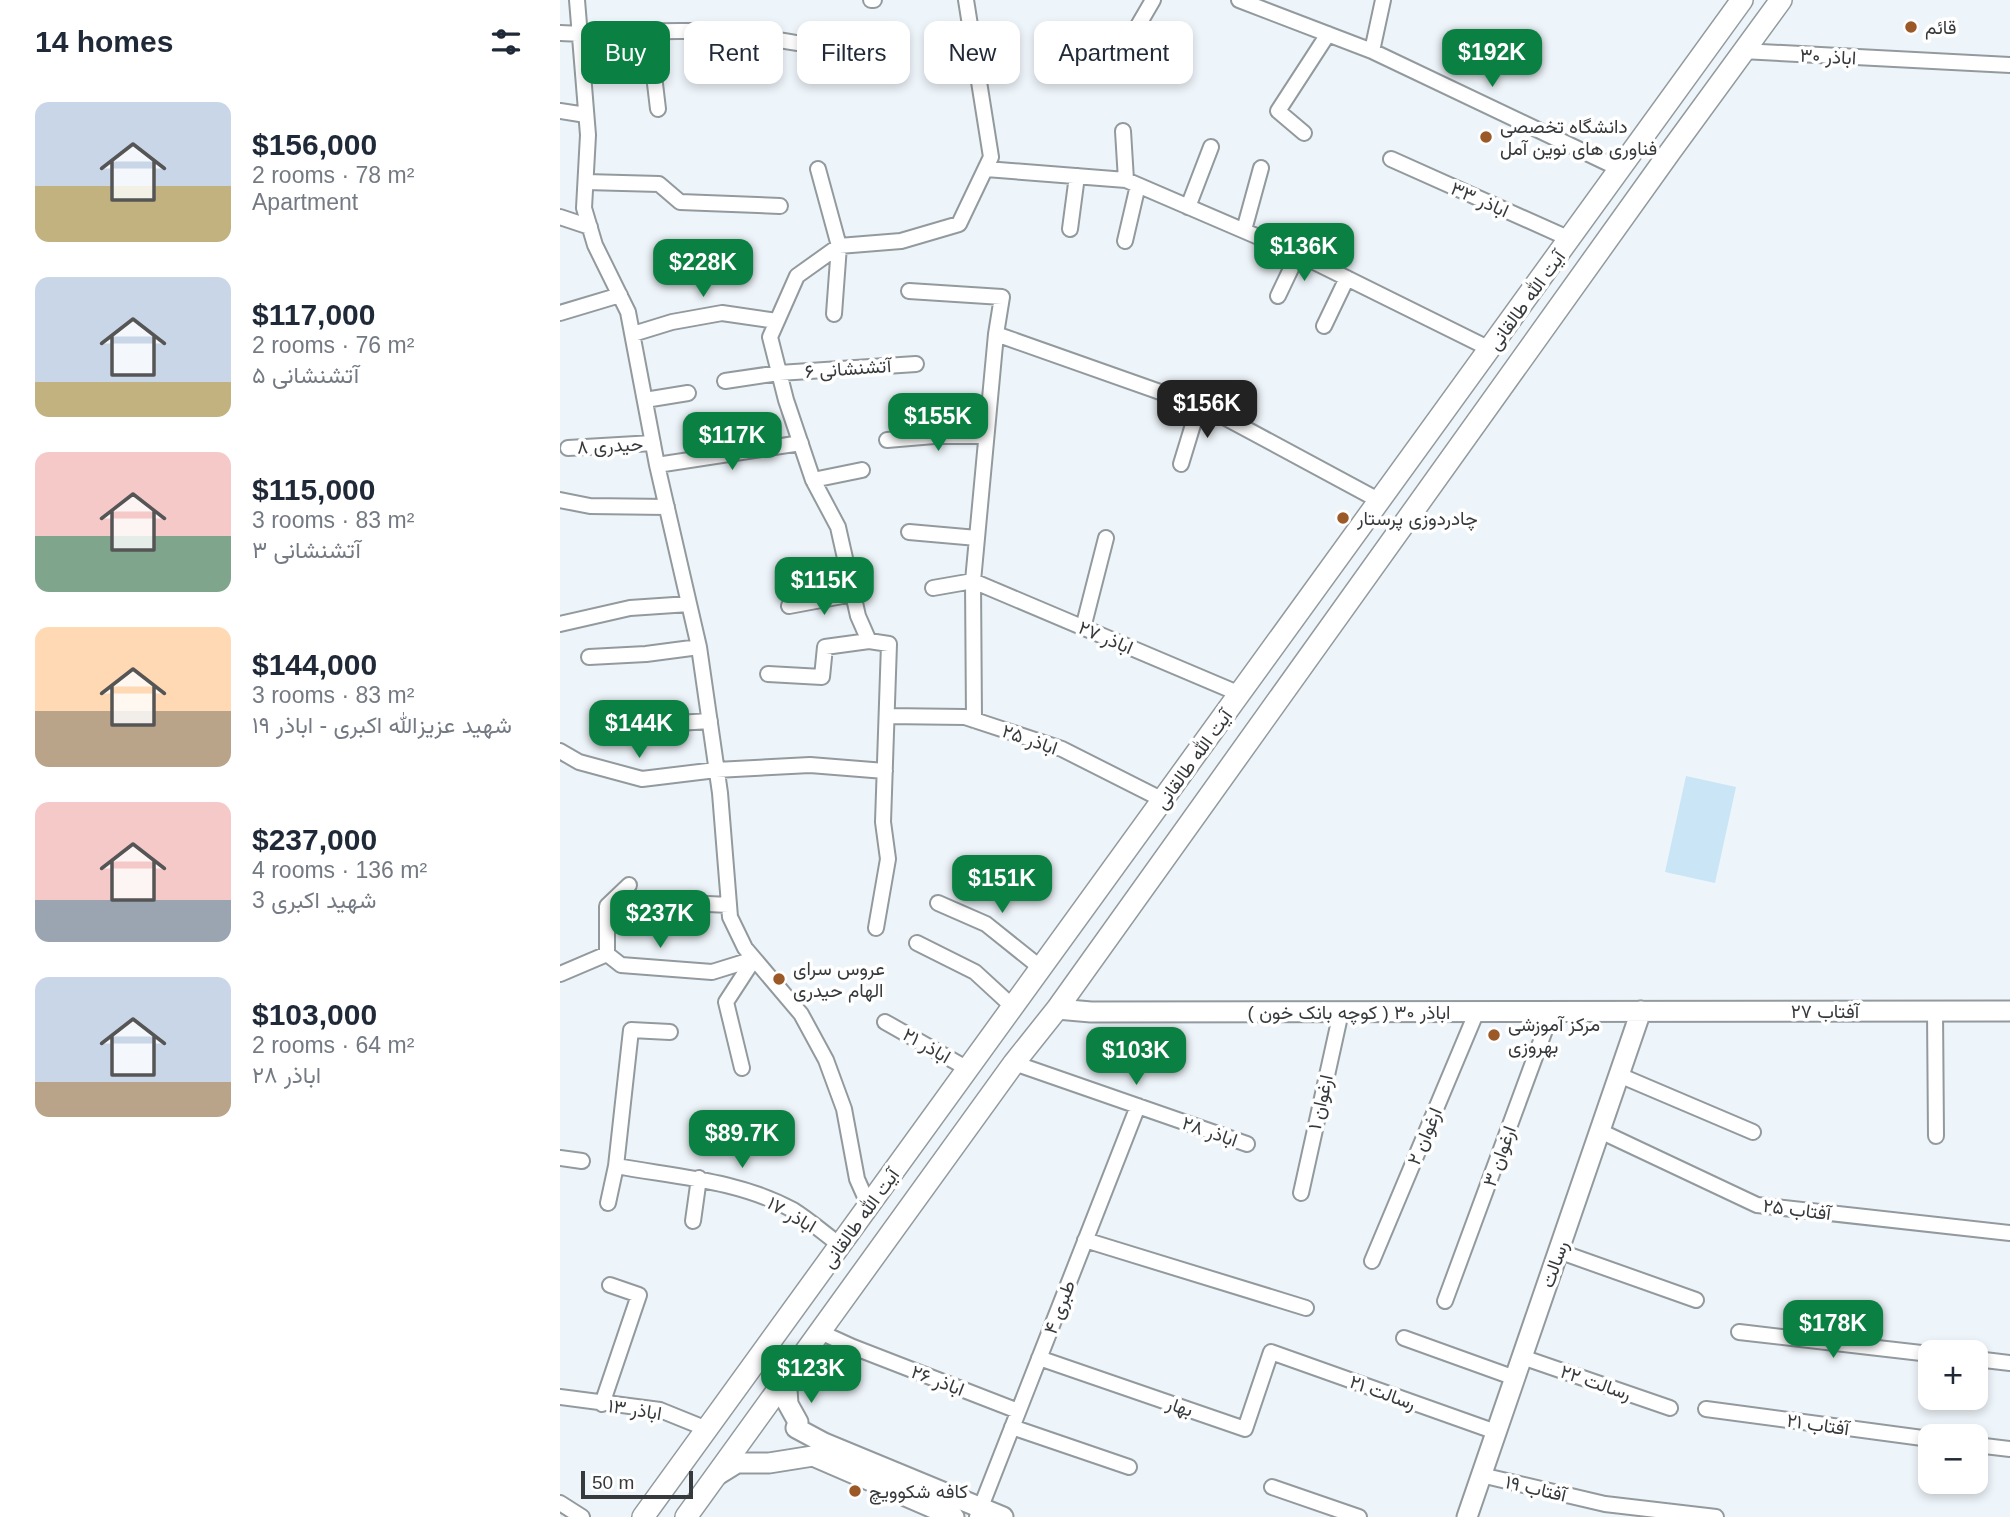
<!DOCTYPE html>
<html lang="en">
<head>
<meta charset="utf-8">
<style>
	body { margin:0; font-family:Arial,Vazirmatn,sans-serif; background:#f6f6f7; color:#1f2937; height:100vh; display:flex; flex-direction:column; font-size:26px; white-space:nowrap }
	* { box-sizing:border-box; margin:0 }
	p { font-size:23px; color:#747a83 }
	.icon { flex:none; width:38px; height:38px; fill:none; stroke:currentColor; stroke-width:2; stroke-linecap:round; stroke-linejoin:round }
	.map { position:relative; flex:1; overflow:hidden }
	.sheet { display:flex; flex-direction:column; background:#fff; width:560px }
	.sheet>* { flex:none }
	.guide { position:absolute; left:21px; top:21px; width:665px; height:63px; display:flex; gap:14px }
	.buttons { position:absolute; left:1358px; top:1340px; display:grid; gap:14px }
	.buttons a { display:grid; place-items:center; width:70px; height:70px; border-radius:14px; background:#fff; box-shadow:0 4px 10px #0003; font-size:35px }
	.scale { position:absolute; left:21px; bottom:18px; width:112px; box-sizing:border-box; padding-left:7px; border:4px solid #373a3c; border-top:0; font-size:19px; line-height:24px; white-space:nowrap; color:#373a3c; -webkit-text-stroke:5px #fff; paint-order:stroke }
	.price { position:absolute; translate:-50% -60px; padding:0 16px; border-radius:14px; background:#0b8043; color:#fff; font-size:23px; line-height:46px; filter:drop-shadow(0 2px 4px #0008) }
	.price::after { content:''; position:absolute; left:50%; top:42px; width:21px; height:16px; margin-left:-10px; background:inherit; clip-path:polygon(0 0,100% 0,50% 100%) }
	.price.selected { background:#222; color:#fff }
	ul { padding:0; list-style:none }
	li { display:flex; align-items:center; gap:21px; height:175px; padding:0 35px }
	li span { display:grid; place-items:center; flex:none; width:196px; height:140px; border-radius:14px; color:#555 }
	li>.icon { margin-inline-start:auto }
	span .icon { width:84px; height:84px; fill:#fffc; stroke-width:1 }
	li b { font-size:30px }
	h2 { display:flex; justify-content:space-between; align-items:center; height:84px; padding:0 35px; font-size:30px }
	.pill { padding:0 24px; border-radius:14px; background:#fff; box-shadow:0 4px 10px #0003; font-size:24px; line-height:63px }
	.pill.selected { background:#0b8043; color:#fff }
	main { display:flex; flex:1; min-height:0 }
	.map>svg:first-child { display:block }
	.green { fill:#c9e5f6 }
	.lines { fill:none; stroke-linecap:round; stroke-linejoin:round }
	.street-casing { stroke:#939a9e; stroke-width:18 }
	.secondary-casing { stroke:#939a9e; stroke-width:23 }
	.primary-casing { stroke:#939a9e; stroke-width:24 }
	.street { stroke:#fff; stroke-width:14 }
	.secondary { stroke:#fff; stroke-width:19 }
	.primary { stroke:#fff; stroke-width:21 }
	.poi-dot { fill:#9c5928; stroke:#fff; stroke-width:2.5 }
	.labels { text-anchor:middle; stroke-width:7; stroke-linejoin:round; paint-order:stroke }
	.poi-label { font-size:19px; fill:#373a3c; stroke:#fff; text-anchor:start }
	.street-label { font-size:19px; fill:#373a3c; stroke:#fff }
</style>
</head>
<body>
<main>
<section class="sheet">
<h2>14 homes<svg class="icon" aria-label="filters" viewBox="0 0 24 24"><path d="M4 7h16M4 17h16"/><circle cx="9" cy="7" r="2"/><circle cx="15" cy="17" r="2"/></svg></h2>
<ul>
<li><span style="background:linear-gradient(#c9d6e8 60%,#c2b280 0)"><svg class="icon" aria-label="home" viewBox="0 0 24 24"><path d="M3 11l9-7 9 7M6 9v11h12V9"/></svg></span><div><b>$156,000</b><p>2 rooms · 78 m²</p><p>Apartment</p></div></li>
<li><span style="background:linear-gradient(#c9d6e8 75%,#c2b280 0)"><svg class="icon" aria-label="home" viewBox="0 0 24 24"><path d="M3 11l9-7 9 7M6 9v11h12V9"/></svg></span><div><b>$117,000</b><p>2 rooms · 76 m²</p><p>آتشنشانی ۵</p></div></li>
<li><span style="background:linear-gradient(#f6c9c9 60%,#7fa58c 0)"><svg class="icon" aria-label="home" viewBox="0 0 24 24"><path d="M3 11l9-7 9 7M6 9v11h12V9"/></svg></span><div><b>$115,000</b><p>3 rooms · 83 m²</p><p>آتشنشانی ۳</p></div></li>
<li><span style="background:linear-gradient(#ffd9b3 60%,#b9a48a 0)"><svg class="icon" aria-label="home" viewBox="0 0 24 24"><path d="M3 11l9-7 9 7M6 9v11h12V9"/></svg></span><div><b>$144,000</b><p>3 rooms · 83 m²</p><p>شهید عزیزالله اکبری - اباذر ۱۹</p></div></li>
<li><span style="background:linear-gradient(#f6c9c9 70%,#9aa5b1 0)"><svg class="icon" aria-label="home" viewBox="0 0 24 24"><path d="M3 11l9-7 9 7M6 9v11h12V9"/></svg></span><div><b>$237,000</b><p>4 rooms · 136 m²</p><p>شهید اکبری 3</p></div></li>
<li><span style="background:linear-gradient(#c9d6e8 75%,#b9a48a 0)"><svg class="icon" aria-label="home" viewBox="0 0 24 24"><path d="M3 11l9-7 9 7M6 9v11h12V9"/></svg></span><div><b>$103,000</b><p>2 rooms · 64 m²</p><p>اباذر ۲۸</p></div></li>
</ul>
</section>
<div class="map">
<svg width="1450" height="1517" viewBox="0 0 1450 1517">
	<rect width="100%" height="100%" fill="#eef5fa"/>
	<!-- green -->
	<path class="green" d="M1126,776l50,11 -21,96 -50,-11z"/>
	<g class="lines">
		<!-- street casing -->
		<g class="street-casing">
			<path id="street" d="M17,0l11,135 -4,73 11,37 33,67 29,153 42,182 21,146 10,124 15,31 56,66 25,46 18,49 13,70 12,27
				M311,0h3
				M679,0l133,51
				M823,0l-11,51 248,118
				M0,33c43,3 86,-3 129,-2 53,1 107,12 159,21
				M89,33l9,76
				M1182,51l268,14
				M558,60l35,-60
				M0,111l26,4
				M563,131l3,49
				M744,133l-26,-22 50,-77
				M831,159l179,80
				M258,169l21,77 -5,68
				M426,169l140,11 172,74 192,95
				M26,182l73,2 21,18 100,4
				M628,207l23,-60
				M0,217l30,10
				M510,229l7,-53
				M684,230l17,-62
				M565,241l13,-56
				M349,291l93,6 -6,37 -23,247 1,139
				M718,296l20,-42
				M0,313l60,-18
				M764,326l23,-48
				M73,334l39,-12 50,-9 55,8
				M436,334l215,76 169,91
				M165,381l54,-8 137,-9
				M85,400l43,-7
				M327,440l47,-4h52
				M8,448l85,-5
				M621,464l18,-59
				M97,465l144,-22
				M253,480l49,-10
				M0,500l30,6 77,1
				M349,532l68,6
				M373,588l40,-7 267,113
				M229,606l64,-12
				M0,624l70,-16 59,-4
				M523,628l23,-90
				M29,657l57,-3 53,-7
				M208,674l54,3 3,-30 44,-6
				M327,716l78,1 97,32 101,51
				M85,725l65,-4
				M0,751l19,11 63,17 74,-9 94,-5 75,6
				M69,885l-22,21v48l14,11 91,7 42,-13
				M84,901l85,4
				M378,903l48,21 55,44
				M316,928l12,-69 -5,-37 6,-178 -20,-3 -11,-25 -20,-89 -25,-47 -27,-80 -16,-63 27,-61 42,-30 62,-5 58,-17 32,-67 -25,-157
				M357,943l58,29 38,35
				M0,974l47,-20
				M1375,1011l1,125
				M325,1022l83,47
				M454,1063l233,81
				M182,1068l-16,-66 28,-43
				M1059,1075l134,57
				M1040,1131l157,74 253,28
				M0,1158l22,3
				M56,1166c61,11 122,14 177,44 16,10 32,24 47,35
				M741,1193l40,-181
				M48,1203l8,-37 15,-136 39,2
				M133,1221l6,-43
				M525,1240l221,68
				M998,1251l138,49
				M812,1261l105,-250
				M885,1301l107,-290
				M260,1332l33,15 165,64
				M1179,1332l191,22
				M844,1338l111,40
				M962,1357l148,51
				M479,1358l206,71 26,-77 225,80
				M1416,1359l34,4
				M0,1397l100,13 47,19
				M42,1404l37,-109 -29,-10
				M1146,1409l224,30
				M452,1427l117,40
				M1416,1445l34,4
				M921,1475l124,29 111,13
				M712,1487l87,30
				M0,1503l22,14
				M417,1517l161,-411"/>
		</g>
		<!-- secondary casing -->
		<g class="secondary-casing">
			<path id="secondary" d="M497,1009l34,3 919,-1
				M226,1375l2,29 10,18 -2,6 28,15 179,74
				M156,1476l21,-13h32l44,-7 141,61
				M907,1517l174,-506"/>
		</g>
		<!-- primary casing -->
		<g class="primary-casing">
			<path id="primary" d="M83,1517l1099,-1517
				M126,1517l328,-454 43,-54 613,-857 111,-152"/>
		</g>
		<!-- street -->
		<use href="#street" class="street"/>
		<!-- secondary -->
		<use href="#secondary" class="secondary"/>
		<!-- primary -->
		<use href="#primary" class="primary"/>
	</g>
	<!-- markers -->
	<g class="poi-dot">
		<circle cx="1351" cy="27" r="7"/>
		<circle cx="926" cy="137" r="7"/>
		<circle cx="783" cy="518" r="7"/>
		<circle cx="219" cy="979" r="7"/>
		<circle cx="934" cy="1035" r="7"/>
		<circle cx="295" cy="1491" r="7"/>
	</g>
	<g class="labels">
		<!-- poi labels -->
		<g class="poi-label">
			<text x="1365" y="34">قائم</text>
			<text x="940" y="133">دانشگاه تخصصی<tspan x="940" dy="22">فناوری های نوین آمل</tspan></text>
			<text x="797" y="525">چادردوزی پرستار</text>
			<text x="233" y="975">عروس سرای<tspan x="233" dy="22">الهام حیدری</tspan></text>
			<text x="948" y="1031">مرکز آموزشی<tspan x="948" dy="22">بهروزی</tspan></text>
			<text x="309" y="1498">کافه شکوویچ</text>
		</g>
		<!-- street labels -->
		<g class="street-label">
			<text transform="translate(1268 56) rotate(3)" y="7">اباذر ۳۰</text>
			<text transform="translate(920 199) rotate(24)" y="7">اباذر ۳۳</text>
			<text transform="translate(966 300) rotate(-54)" y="7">آیت الله طالقانی</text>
			<text transform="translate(288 368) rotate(-4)" y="7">آتشنشانی ۶</text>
			<text transform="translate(50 445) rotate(-3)" y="7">حیدری ۸</text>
			<text transform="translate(546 637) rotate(23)" y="7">اباذر ۲۷</text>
			<text transform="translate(470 739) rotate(19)" y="7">اباذر ۲۵</text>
			<text transform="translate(633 759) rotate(-54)" y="7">آیت الله طالقانی</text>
			<text x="1265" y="1018">آفتاب ۲۷</text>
			<text x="789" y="1019">اباذر ۳۰ ( کوچه بانک خون )</text>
			<text transform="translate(367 1045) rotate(30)" y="7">اباذر ۲۱</text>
			<text transform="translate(760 1102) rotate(-77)" y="7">ارغوان ۱</text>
			<text transform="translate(650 1131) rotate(19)" y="7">اباذر ۲۸</text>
			<text transform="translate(864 1136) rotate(-67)" y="7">ارغوان ۲</text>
			<text transform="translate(939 1156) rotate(-70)" y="7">ارغوان ۳</text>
			<text transform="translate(1237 1209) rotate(7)" y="7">آفتاب ۲۵</text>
			<text transform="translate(232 1214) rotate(30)" y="7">اباذر ۱۷</text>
			<text transform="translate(300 1218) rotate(-54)" y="7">آیت الله طالقانی</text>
			<text transform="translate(994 1264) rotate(-71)" y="7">رسالت</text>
			<text transform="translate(499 1307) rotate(-69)" y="7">طبری ۴</text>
			<text transform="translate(378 1380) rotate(21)" y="7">اباذر ۲۶</text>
			<text transform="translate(1036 1382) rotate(19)" y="7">رسالت ۲۲</text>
			<text transform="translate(823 1392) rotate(20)" y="7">رسالت ۲۱</text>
			<text transform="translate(620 1406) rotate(19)" y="7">بهار</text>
			<text transform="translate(75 1409) rotate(9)" y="7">اباذر ۱۳</text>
			<text transform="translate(1258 1424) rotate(8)" y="7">آفتاب ۲۱</text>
			<text transform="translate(976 1488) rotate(13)" y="7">آفتاب ۱۹</text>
		</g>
	</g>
</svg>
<div class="buttons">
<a>+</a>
<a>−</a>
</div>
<div class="scale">50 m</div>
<b class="price" style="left:932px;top:89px">$192K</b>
<b class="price" style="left:744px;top:283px">$136K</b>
<b class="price" style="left:143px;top:299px">$228K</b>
<b class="price selected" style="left:647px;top:440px">$156K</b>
<b class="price" style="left:378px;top:453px">$155K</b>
<b class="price" style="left:172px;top:472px">$117K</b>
<b class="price" style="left:264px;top:617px">$115K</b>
<b class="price" style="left:79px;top:760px">$144K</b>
<b class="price" style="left:442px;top:915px">$151K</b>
<b class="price" style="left:100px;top:950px">$237K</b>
<b class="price" style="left:576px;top:1087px">$103K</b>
<b class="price" style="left:182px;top:1170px">$89.7K</b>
<b class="price" style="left:1273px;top:1360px">$178K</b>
<b class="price" style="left:251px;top:1405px">$123K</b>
<div class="guide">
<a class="pill selected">Buy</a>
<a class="pill">Rent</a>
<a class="pill">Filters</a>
<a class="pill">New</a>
<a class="pill">Apartment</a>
</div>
</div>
</main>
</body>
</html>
